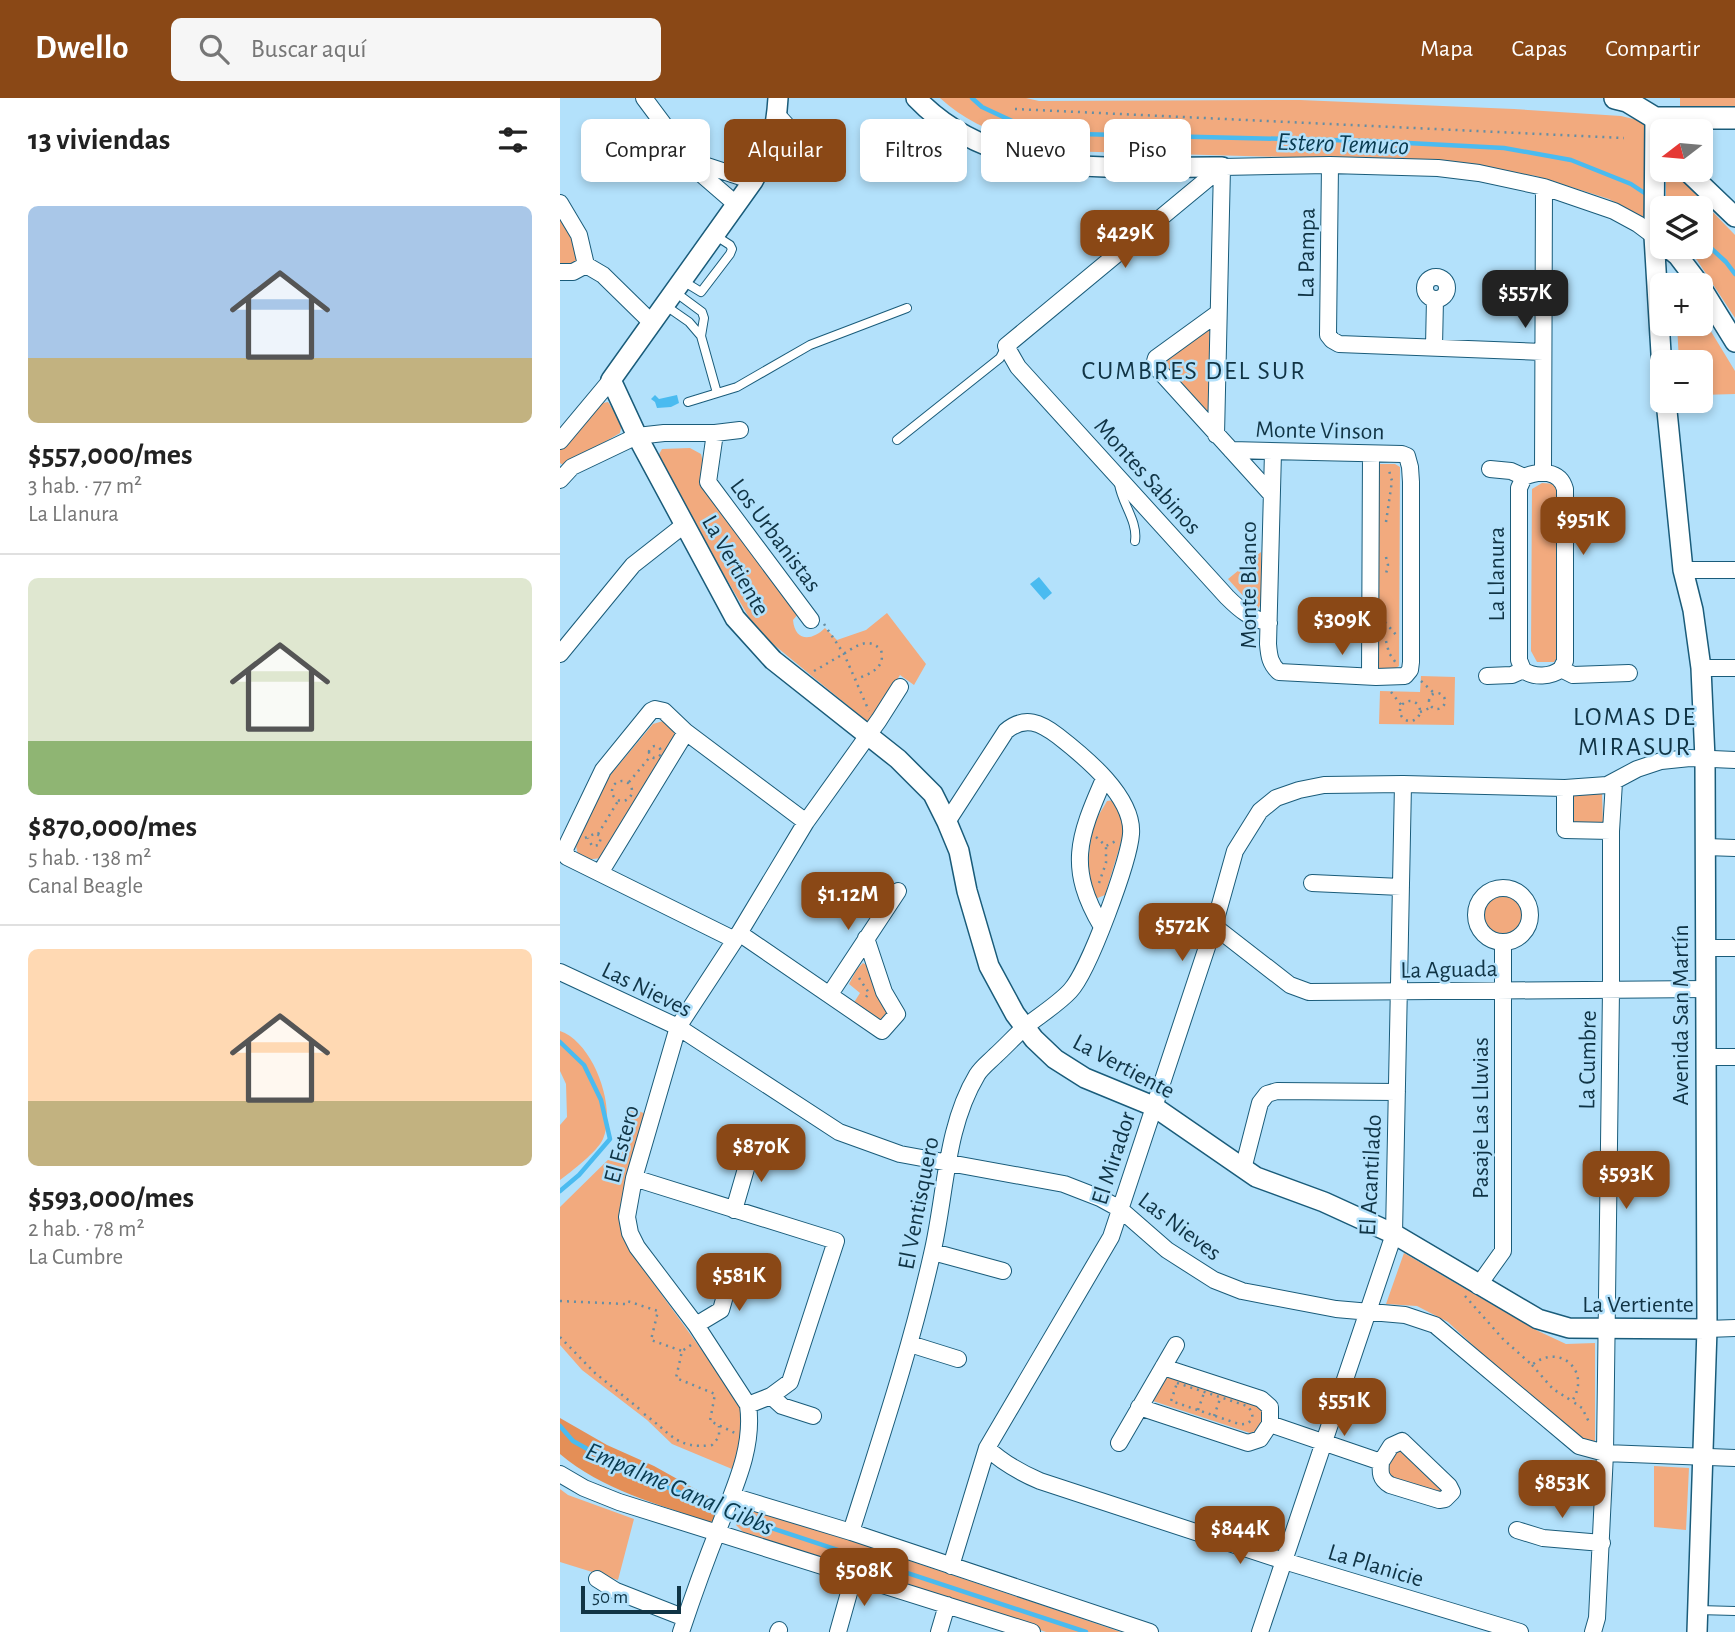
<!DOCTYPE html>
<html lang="es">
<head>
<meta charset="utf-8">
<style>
	body { margin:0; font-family:"Alegreya Sans",sans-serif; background:#f6f6f6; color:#222; height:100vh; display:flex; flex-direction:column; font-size:26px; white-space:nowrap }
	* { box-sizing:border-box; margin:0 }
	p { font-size:23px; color:#767676 }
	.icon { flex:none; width:38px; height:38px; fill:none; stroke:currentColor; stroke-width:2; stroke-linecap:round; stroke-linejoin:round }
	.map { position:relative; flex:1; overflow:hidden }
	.panel { display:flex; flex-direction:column; background:#fff; width:560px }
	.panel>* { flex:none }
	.top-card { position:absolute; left:21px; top:21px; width:665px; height:63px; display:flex; gap:14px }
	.needle { width:46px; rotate:254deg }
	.fabs { position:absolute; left:1090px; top:21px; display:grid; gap:14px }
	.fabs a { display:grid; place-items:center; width:63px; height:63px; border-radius:10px; background:#fff; box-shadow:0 4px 10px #0003; font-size:35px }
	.scale { position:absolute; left:21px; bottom:18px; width:100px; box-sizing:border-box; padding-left:7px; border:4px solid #103445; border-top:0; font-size:19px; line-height:24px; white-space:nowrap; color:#103445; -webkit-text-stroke:5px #b3e1fb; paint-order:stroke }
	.price { position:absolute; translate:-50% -60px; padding:0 16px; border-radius:14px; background:#8a4816; color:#fff; font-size:23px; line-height:46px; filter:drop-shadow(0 2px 4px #0008) }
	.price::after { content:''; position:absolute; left:50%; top:42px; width:21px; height:16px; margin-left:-10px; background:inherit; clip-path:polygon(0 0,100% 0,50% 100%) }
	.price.active { background:#222; color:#fff }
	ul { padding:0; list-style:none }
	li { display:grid; align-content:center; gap:14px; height:371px; padding:0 28px }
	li+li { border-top:2px solid #e0e0e0 }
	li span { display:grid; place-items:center; height:217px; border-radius:10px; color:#555 }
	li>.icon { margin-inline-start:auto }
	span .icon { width:126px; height:126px; fill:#fffc; stroke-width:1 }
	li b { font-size:30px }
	h2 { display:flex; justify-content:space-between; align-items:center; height:84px; padding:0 28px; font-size:30px }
	.chip { padding:0 24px; border-radius:10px; background:#fff; box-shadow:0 4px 10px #0003; font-size:24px; line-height:63px }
	.chip.active { background:#8a4816; color:#fff }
	header { display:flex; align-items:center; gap:42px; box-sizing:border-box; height:98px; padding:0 35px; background:#8a4816; color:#fff }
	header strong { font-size:33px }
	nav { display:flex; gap:38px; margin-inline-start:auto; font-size:24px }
	.search { width:490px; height:63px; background:#f6f6f6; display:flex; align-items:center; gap:18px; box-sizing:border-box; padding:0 24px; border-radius:10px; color:#767676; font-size:26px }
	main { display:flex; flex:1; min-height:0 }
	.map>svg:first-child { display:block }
	.green { fill:#f2aa7e }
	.forest { fill:#e48f57 }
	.water { fill:#4abbf0 }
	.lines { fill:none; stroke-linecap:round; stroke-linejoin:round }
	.stream { stroke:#4abbf0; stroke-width:4.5 }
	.service-casing { stroke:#1a5c7a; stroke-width:10 }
	.minor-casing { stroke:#1a5c7a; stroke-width:18 }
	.tertiary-casing { stroke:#1a5c7a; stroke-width:22 }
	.secondary-casing { stroke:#1a5c7a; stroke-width:24 }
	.path { stroke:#658ea4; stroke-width:2.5; stroke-dasharray:2 5; stroke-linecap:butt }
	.service { stroke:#fff; stroke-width:8 }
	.minor { stroke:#fff; stroke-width:16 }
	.tertiary { stroke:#fff; stroke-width:19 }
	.secondary { stroke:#fff; stroke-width:21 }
	.labels { text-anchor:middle; stroke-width:5; stroke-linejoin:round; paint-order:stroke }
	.street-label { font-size:24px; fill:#103445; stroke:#b3e1fb }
	.water-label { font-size:26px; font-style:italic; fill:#093b50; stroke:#b3e1fb }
	.neighbourhood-label { font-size:26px; letter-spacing:2px; fill:#103445; stroke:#b3e1fb }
</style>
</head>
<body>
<header>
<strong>Dwello</strong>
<div class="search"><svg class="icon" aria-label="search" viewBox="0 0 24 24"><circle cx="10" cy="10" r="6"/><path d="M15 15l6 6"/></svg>Buscar aquí</div>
<nav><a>Mapa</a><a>Capas</a><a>Compartir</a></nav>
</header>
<main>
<section class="panel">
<h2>13 viviendas<svg class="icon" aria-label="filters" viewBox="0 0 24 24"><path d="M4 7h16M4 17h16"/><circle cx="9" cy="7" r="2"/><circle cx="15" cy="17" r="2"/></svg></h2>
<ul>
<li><span style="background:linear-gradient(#a9c7e8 70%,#c2b280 0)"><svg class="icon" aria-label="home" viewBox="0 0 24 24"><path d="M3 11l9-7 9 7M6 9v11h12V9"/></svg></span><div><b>$557,000/mes</b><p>3 hab. · 77 m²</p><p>La Llanura</p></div></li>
<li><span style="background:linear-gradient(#dfe7d0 75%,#8fb573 0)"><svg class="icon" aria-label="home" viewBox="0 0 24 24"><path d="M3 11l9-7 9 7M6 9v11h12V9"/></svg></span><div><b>$870,000/mes</b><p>5 hab. · 138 m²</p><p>Canal Beagle</p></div></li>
<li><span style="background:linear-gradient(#ffd9b3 70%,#c2b280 0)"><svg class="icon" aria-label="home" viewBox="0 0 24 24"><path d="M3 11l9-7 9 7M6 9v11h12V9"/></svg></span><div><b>$593,000/mes</b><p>2 hab. · 78 m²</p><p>La Cumbre</p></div></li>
</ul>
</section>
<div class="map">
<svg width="1175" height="1534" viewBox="0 0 1175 1534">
	<rect width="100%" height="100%" fill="#b3e1fb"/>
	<!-- green -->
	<path class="green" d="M380,0h86l13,3 261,-1 214,9 107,7 25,6 1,98 -38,-21 -73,-23 -102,-15 -373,-10c-42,-9 -88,-22 -121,-53z
		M1120,0h55v18h-55z
		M1116,76l59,61v83l-38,-58 -14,-13h18v-39h-35v-26z
		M0,115l14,23 6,25 -13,6h-7z
		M1141,217l34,56v23l-34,1v-33h-22l-2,-38h24z
		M650,226l3,91 -5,3 -47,-58z
		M48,304l14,21 -2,10 -50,29 -7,3 -3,-2v-13l38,-46z
		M130,350l11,6 3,12 94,148 -5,6c2,22 19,21 32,8l12,12 29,-10 21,-17 39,51 -12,21 -14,-10 -31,48 -112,-92 -64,-109 -35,-66 4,-7z
		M819,366h16l5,3 -1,199 -6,4h-15l-3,-4 1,-198z
		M982,385l14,1 5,10 -1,159 -6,9h-17l-6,-11 1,-162z
		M701,454l1,49 -4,8 -4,-1 -26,-29z
		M861,578l34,1 -1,48 -75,-1 1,-33 40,1z
		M103,623l10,8 3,10 -75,119 -16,2 -7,-5 -2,-9 30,-66 47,-56z
		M1013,695h29l1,31 -31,-1z
		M554,702l12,26 -21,69 -10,4c-9,-18 -7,-54 -1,-73 2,-9 9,-17 13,-25z
		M921 817a22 22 0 1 1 44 0a22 22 0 1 1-44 0Z
		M303,865l5,3 22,48 -8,9 -29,-19 7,-11 -11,-9 8,-15z
		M0,933c33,11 57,76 43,108 -6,13 -31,32 -43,41v-55l7,-8 -1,-33 -6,-13z
		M66,1008l20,8 -27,102 11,35 113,156 2,19 -13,43 -60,-25 -25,-24 -65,-50 -22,-25v-138l58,-57 7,-20z
		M844,1155l132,77 30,14 29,-1v101l-16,-6 -29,-21 -102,-95 -31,-16 -31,-2z
		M604,1275l94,32 7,10 -6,15 -9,3 -97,-32z
		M839,1351l44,40 -2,4 -49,-13 -6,-10 8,-18z
		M1094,1368l35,2 -3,62 -32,-3z
		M0,1391l8,6 66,24 -16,61 -58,-18z
		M191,1409l370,125h-75l-303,-100 -7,-7 6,-16z"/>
	<!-- forest -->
	<path class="forest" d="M0,1320l47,27 47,21 68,38 -2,17 -11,1c-51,-18 -107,-32 -149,-68z"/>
	<!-- water -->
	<path class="water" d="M95,297l4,4 18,-4 2,8 -8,4 -14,1 -2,-6 -4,-3z
		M479,479l13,16 -8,7 -14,-16z"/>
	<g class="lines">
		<!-- stream -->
		<path class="stream" d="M412,0l10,9 56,26 331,8 135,7 67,12 60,24 18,12
			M1141,141l25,23 9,12
			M0,944l24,23 17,35 9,39 -31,36 -19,16
			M0,1328l13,15 45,25 114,49 354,117"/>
		<!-- service casing -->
		<g class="service-casing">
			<path id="service" d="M219,13l31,34
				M215,38l35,9
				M123,183l18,11 29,-38 2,-5 -2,-4 -14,-9
				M115,194l27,20 2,6 -3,18 16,57
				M106,208l23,16 12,14
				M128,304l49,-15 73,-42 97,-37
				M337,342l103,-82 6,-12
				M559,386c3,20 19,37 16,57
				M1138,1512l37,1"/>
		</g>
		<!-- minor casing -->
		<g class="minor-casing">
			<path id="minor" d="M84,0l56,75 37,32
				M132,63l61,20
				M770,67l-2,170 4,5 7,4 204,8
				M662,69l-216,179 12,21 209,230c14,14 23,21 42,26
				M662,69l108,-2 108,3 41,5 65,14 70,24 24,13 16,12
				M0,105l19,32 7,30
				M0,174h13l13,-7 17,10 49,48
				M865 190a11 11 0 1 1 22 0a11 11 0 1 1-22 0Z
				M658,215l-62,45 -2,7 117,129
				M874,248l1,-47
				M155,335l-7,49 103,138
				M656,337l6,-268
				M0,343l51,-61
				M671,352l171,4 5,2 3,11 1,15v180l-1,8 -5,6 -29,1 -97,-5c-9,-8 -10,-16 -11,-28l5,-192
				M930,371l21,2 13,6
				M983,375l1,-286
				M0,382l12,-13 65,-31 27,-3h51l25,-3
				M1123,472h52
				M0,556l73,-89 51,-40
				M1141,570h34
				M1001,571l12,6 56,-2
				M963,572l-4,-10v-172l5,-11c15,-7 36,-7 41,12v172l-4,8
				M963,572c11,8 28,7 38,-1
				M927,578l25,-1 11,-5
				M810,579l1,-223
				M1005,690v42l46,1
				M1146,749l29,1
				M40,775l86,-141
				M752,785l89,4
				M916 817a27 27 0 1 1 54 0a27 27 0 1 1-54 0Z
				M654,828l76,59 19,7 398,-3
				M542,829c-35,-59 -24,-89 2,-148
				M179,835l143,98 15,-17 -13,-22 -18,-54
				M175,842l-168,-83 -2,-8 38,-79 48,-59 4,-2 9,2 22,21 120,90
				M1146,850h29
				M0,874l118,55 161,105 61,22 164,30 36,14 20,11 47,41 47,30 28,11 94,18 69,6 30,10 144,121 26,7 130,5
				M270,896l68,-103
				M1146,959h29
				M683,1071l17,-66 7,-9 10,-3 120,1
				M74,1080l202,63 -46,141 -19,14 -23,9
				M174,1112l18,-62
				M373,1154l70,19
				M918,1188l25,-35v-308
				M136,1227l25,-15 13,-46
				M1147,1231l28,-1
				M350,1246l48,15
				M211,1298l11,10 31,10
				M579,1309l109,36 12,-4 10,-15v-17l-9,-8 -98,-32
				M710,1326l111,38c-1,11 -1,17 9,23l49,15 6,-1 7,-7 -3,-6 -47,-45 -11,5 -10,16
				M559,1345l57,-98
				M427,1350c16,15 32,24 53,33l244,80 236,71
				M0,1376l24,14 35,14 413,130
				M172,1398l119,36 299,100
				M957,1432l26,8 59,5
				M291,1434c29,-92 60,-184 81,-278 14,-59 13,-126 45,-179 4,-7 12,-13 18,-19 10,-9 20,-20 30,-29 15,-12 33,-23 45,-36 19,-20 59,-130 61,-157 3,-37 -46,-77 -73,-98 -17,-13 -33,-21 -52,-5l-59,91
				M391,1468l36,-118 124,-211 103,-311 21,-75 25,-40 16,-13 23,-8 25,-5 79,-1 162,4 42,-3 30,-16 24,-8 29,-3 45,2
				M37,1481l19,12 69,27
				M121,1534c12,-36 25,-72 39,-107 15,-39 34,-78 28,-120l-52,-80 -59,-78 -7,-14 -3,-16 7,-39 44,-151 57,-87 71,-118 73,-102 21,-33
				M218,1534l1,-2
				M278,1534l16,-57
				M379,1534l8,-27
				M700,1534l134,-398 9,-450
				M1033,1534l4,-14 8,-165 6,-463v-159l3,-49"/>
		</g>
		<!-- tertiary casing -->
		<g class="tertiary-casing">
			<path id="tertiary" d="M218,0c-2,34 -8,53 -25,83l-142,199 26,56 98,182 38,42 125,99 35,35 14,28 12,29 8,40 22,75 26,48 19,25 21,20 30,19 68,28 103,71 68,25 70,32 144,85 31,9 138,1
				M356,0c80,84 200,68 306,69
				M1095,20l-1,118 8,134
				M1126,72l49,47
				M1107,149l11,9 22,29
				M1141,189l34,55
				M1106,303l17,169 10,40 8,58 4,91 2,570 -10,303"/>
		</g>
		<!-- secondary casing -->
		<g class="secondary-casing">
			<path id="secondary" d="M1055,0l12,3 28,17h80"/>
		</g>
		<!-- path -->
		<path class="path" d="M455,11l609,29
			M826,424l6,-41 -4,-14
			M826,459l2,8 -2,9
			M825,524l12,14
			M264,526l20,30 25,57
			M826,543l3,12 7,10
			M254,573c9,-5 17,-10 26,-15 14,-8 27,-21 41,-6 5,18 -11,24 -25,29
			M861,583l13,12
			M831,594l11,14
			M869 603a8 8 0 1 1 16 0a8 8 0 1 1-16 0Z
			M840 613a10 10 0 1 1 20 0a10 10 0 1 1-20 0Z
			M860,614l12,-5
			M89 654a6 6 0 1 1 12 0a6 6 0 1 1-12 0Z
			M52 693a10 10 0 1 1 20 0a10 10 0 1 1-20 0Z
			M69,684l21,-25
			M38,736l20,-33
			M536,739l10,9 10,-5
			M25,740l11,-5 5,4 -2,8 -7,1 -4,-8
			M539,785l7,-20v-17
			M299,880l10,15 -6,8
			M905,1198l38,43 29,26c27,-23 60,6 40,36l10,7 8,16
			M0,1203l65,3 2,-3 31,10 -7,29 31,11
			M0,1239l35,36 47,38
			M131,1247l-9,6 -6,27 39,16 -5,27 25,12
			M972,1267l21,24 19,12
			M617,1285l70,23c10,9 5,20 -8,18l-68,-23z
			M638,1312l6,-17
			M84,1316c26,18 32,36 68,31l7,-8v-11
			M654,1318l6,-17"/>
		<!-- service -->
		<use href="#service" class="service"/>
		<!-- minor -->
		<use href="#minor" class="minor"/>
		<!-- tertiary -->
		<use href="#tertiary" class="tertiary"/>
		<!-- secondary -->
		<use href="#secondary" class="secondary"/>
	</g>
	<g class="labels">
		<!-- street labels -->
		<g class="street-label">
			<text transform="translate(746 155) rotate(-89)" y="8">La Pampa</text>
			<text transform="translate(760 332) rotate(1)" y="8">Monte Vinson</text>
			<text transform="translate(588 378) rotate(48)" y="8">Montes Sabinos</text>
			<text transform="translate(216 437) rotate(53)" y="8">Los Urbanistas</text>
			<text transform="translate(176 467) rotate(60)" y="8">La Vertiente</text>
			<text transform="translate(936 476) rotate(-90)" y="8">La Llanura</text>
			<text transform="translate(688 487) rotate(-90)" y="8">Monte Blanco</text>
			<text transform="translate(889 871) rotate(-1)" y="8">La Aguada</text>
			<text transform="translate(87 891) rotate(26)" y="8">Las Nieves</text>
			<text transform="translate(1120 917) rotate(-90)" y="8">Avenida San Martín</text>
			<text transform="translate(1027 962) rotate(-89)" y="8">La Cumbre</text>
			<text transform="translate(564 968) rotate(28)" y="8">La Vertiente</text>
			<text transform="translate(920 1020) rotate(-90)" y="8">Pasaje Las Lluvias</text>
			<text transform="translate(61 1046) rotate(-75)" y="8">El Estero</text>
			<text transform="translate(553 1060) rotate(-72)" y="8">El Mirador</text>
			<text transform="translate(810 1077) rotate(-87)" y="8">El Acantilado</text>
			<text transform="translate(358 1105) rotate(-79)" y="8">El Ventisquero</text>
			<text transform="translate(620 1128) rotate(37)" y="8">Las Nieves</text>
			<text x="1078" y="1214">La Vertiente</text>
			<text transform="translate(816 1467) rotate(17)" y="8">La Planicie</text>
		</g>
		<!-- water labels -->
		<g class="water-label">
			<text transform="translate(783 45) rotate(2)" y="9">Estero Temuco</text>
			<text transform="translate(120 1390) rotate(23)" y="9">Empalme Canal Gibbs</text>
		</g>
		<!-- neighbourhood labels -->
		<g class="neighbourhood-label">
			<text x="634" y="281">CUMBRES DEL SUR</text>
			<text x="1075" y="627">LOMAS DE<tspan x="1075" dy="30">MIRASUR</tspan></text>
		</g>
	</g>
</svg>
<div class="fabs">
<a><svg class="needle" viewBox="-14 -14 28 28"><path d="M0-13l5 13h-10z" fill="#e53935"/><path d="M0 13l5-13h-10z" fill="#767676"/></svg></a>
<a><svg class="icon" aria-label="layers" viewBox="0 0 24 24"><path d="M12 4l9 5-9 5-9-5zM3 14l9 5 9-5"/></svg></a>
<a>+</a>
<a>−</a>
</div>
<div class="scale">50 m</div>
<b class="price" style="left:565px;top:172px">$429K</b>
<b class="price active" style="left:965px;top:232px">$557K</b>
<b class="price" style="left:1023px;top:459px">$951K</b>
<b class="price" style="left:782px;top:559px">$309K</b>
<b class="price" style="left:288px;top:834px">$1.12M</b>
<b class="price" style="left:622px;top:865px">$572K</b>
<b class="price" style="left:201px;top:1086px">$870K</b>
<b class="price" style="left:1066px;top:1113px">$593K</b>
<b class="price" style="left:179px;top:1215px">$581K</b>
<b class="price" style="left:784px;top:1340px">$551K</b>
<b class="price" style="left:1002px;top:1422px">$853K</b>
<b class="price" style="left:680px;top:1468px">$844K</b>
<b class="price" style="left:304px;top:1510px">$508K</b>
<div class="top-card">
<a class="chip">Comprar</a>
<a class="chip active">Alquilar</a>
<a class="chip">Filtros</a>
<a class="chip">Nuevo</a>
<a class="chip">Piso</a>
</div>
</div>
</main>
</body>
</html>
